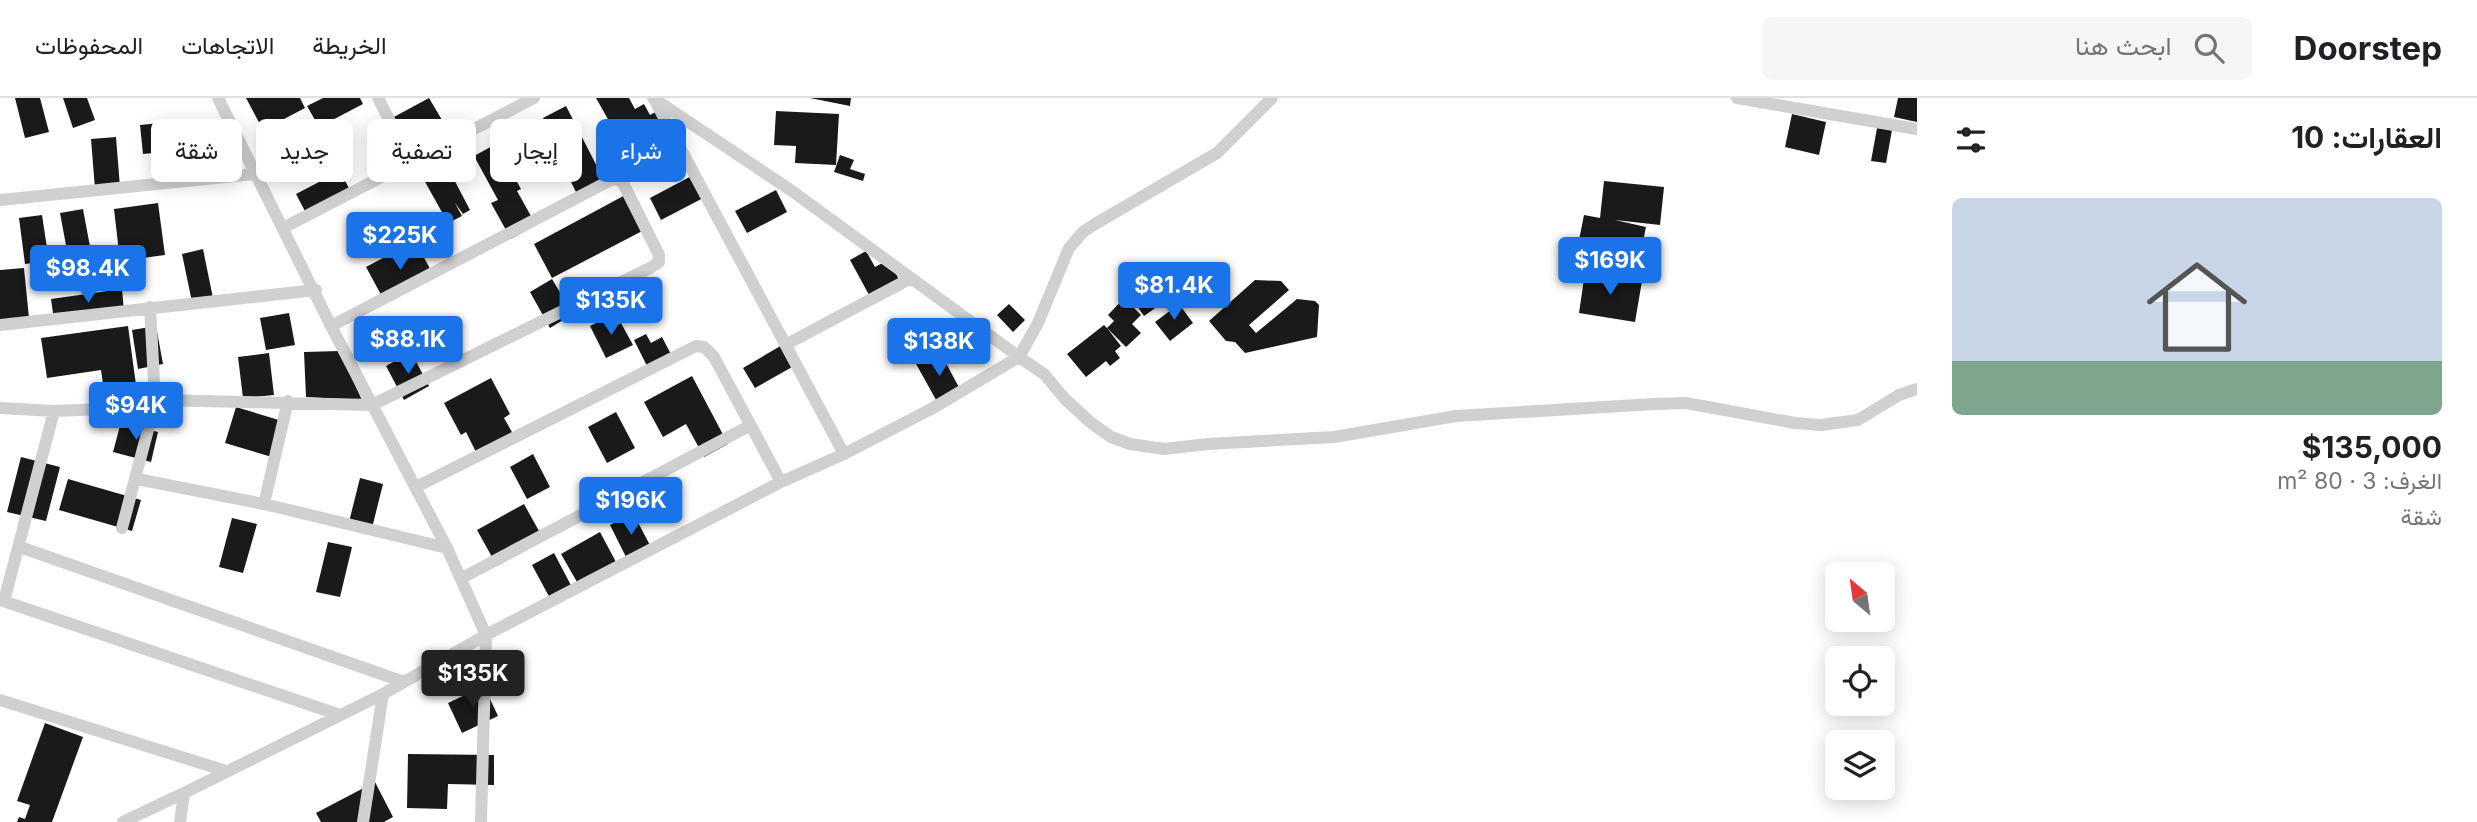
<!DOCTYPE html>
<html lang="ar">
<head>
<meta charset="utf-8">
<style>
	body { margin:0; font-family:Inter,Vazirmatn,sans-serif; background:#f6f6f6; color:#202124; direction:rtl; height:100vh; display:flex; flex-direction:column; font-size:26px; white-space:nowrap }
	* { box-sizing:border-box; margin:0 }
	p { font-size:23px; color:#757577 }
	.icon { flex:none; width:38px; height:38px; fill:none; stroke:currentColor; stroke-width:2; stroke-linecap:round; stroke-linejoin:round }
	.map { position:relative; flex:1; overflow:hidden; direction:ltr }
	.panel { display:flex; flex-direction:column; background:#fff; width:560px }
	.panel>* { flex:none }
	.banner { position:absolute; left:21px; top:21px; width:665px; height:63px; direction:rtl; display:flex; gap:14px }
	.needle { width:46px; rotate:331deg }
	.tools { position:absolute; left:1825px; top:464px; display:grid; gap:14px }
	.tools a { display:grid; place-items:center; width:70px; height:70px; border-radius:10px; background:#fff; box-shadow:0 4px 18px #0003; font-size:35px }
	.price { position:absolute; translate:-50% -60px; padding:0 16px; border-radius:7px; background:#1a73e8; color:#fff; font-size:23px; line-height:46px; filter:drop-shadow(0 2px 4px #0008) }
	.price::after { content:''; position:absolute; left:50%; top:42px; width:21px; height:16px; margin-left:-10px; background:inherit; clip-path:polygon(0 0,100% 0,50% 100%) }
	.price.selected { background:#222; color:#fff }
	ul { padding:0; list-style:none }
	li { display:grid; align-content:center; gap:14px; height:371px; padding:0 35px }
	li span { display:grid; place-items:center; height:217px; border-radius:10px; color:#555 }
	li>.icon { margin-inline-start:auto }
	span .icon { width:126px; height:126px; fill:#fffc; stroke-width:1 }
	li b { font-size:30px }
	h2 { display:flex; justify-content:space-between; align-items:center; height:84px; padding:0 35px; font-size:30px }
	.pill { padding:0 24px; border-radius:10px; background:#fff; box-shadow:0 4px 18px #0003; font-size:24px; line-height:63px }
	.pill.selected { background:#1a73e8; color:#fff }
	header { display:flex; align-items:center; gap:42px; box-sizing:border-box; height:98px; padding:0 35px; background:#fff; border-bottom:2px solid #e0e0e0 }
	header strong { font-size:33px }
	nav { display:flex; gap:38px; margin-inline-start:auto; font-size:24px }
	.search { width:490px; height:63px; background:#f6f6f6; display:flex; align-items:center; gap:18px; box-sizing:border-box; padding:0 24px; border-radius:10px; color:#757577; font-size:26px }
	main { display:flex; flex:1; min-height:0 }
	.map>svg:first-child { display:block }
	.building { fill:#1a1a1a }
	.lines { fill:none; stroke-linecap:round; stroke-linejoin:round }
	.street { stroke:#d0d0d0; stroke-width:12 }
</style>
</head>
<body>
<header>
<strong>Doorstep</strong>
<div class="search"><svg class="icon" aria-label="search" viewBox="0 0 24 24"><circle cx="10" cy="10" r="6"/><path d="M15 15l6 6"/></svg>ابحث هنا</div>
<nav><a>الخريطة</a><a>الاتجاهات</a><a>المحفوظات</a></nav>
</header>
<main>
<section class="panel">
<h2>العقارات: 10<svg class="icon" aria-label="filters" viewBox="0 0 24 24"><path d="M4 7h16M4 17h16"/><circle cx="9" cy="7" r="2"/><circle cx="15" cy="17" r="2"/></svg></h2>
<ul>
<li><span style="background:linear-gradient(#c9d6e8 75%,#7fa58c 0)"><svg class="icon" aria-label="home" viewBox="0 0 24 24"><path d="M3 11l9-7 9 7M6 9v11h12V9"/></svg></span><div><b>$135,000</b><p>الغرف: 3 · 80 m²</p><p>شقة</p></div></li>
</ul>
</section>
<div class="map">
<svg width="1917" height="724" viewBox="0 0 1917 724">
	<rect width="100%" height="100%" fill="#fff"/>
	<!-- building -->
	<path class="building" d="M15,0h25l9,34 -24,6z
		M63,0h24l8,22 -22,8z
		M246,0h54l5,10 -42,22z
		M323,0h37l3,6 -44,23 -12,-21z
		M429,0l13,22 -39,20 -11,-22z
		M596,0h33l6,11 9,-5 6,11 11,-6 14,26 -44,25z
		M810,0h41l-1,8z
		M1898,0h19v24l-23,-5z
		M566,8l40,78 -27,14 -17,-34 16,-8 -4,-8 -12,6 -19,-36z
		M776,13l63,3 -3,51 -41,-2 1,-17 -22,-1z
		M1792,16l34,8 -7,33 -34,-8z
		M180,23l3,29 -40,4 -3,-29z
		M1877,30l15,2 -6,33 -15,-2z
		M116,39l4,50 -25,2 -4,-50z
		M496,46l25,45 -4,2 19,34 -25,14 -20,-36 7,-3 -24,-44z
		M236,48l4,33 -50,6 -4,-32z
		M840,57l14,5 -4,9 15,5 -2,7 -29,-9z
		M448,70l22,42 -7,4 -8,-11 7,13 -14,7 -24,-43z
		M340,73l12,23 -44,23 -12,-23z
		M697,75l12,22 -48,25 -11,-22z
		M1604,83l60,6 -4,38 -45,-5 31,7 -8,39 -62,-11 8,-40 16,3z
		M776,92l11,22 -40,21 -12,-22z
		M629,95l19,35 -96,50 -18,-34z
		M158,105l7,52 -45,6 -6,-52z
		M83,111l8,43 -23,4 -8,-43z
		M42,117l7,46 -24,3 -6,-46z
		M415,143l19,35 -49,26 -19,-35z
		M203,151l10,49 -21,4 -10,-48z
		M866,153l9,16 13,-7 16,28 -30,16 -24,-44z
		M109,162l3,23 -62,7 -1,-14 8,-1 -1,-9z
		M24,170l5,50 -29,3v-51z
		M1585,174l57,9 -7,41 -56,-9z
		M1152,178l16,23 -24,17 -16,-23z
		M552,181l21,35 -23,14 -20,-36z
		M1255,182l26,1 8,9 -40,35 7,8 41,-34 18,2 4,4 -2,32 -72,16 -10,-11 -9,-1 -17,-20z
		M122,191l2,22 -70,9 -3,-21z
		M1124,200l17,17 -9,9 9,9 -15,14 -19,-19 14,18 -6,5 5,7 -10,8 -4,-5 -20,16 -19,-23 37,-29 3,3 7,-7 -6,-6z
		M1009,206l16,16 -12,12 -16,-17z
		M1179,206l14,19 -23,18 -15,-19z
		M289,215l6,32 -29,5 -6,-32z
		M609,218l5,11 7,-4 12,22 -27,13 -16,-32z
		M128,228l11,81 -32,4 -6,-41 -54,8 -6,-40z
		M156,228l7,38 -25,5 -6,-39z
		M646,236l5,9 11,-6 12,23 -24,12 -16,-32z
		M789,243l12,21 -46,26 -12,-20z
		M939,252l24,45 -23,12 -25,-45z
		M339,253l23,49 -56,-3 -2,-45z
		M411,254l18,34 -25,14 -18,-34z
		M269,255l5,42 -31,3 -5,-41z
		M692,278l36,68 -24,13 -18,-33 -23,13 -19,-35z
		M491,280l19,36 -6,4 13,23 -37,19 -14,-28 -5,3 -17,-32z
		M236,309l46,14 -10,36 -47,-14z
		M616,314l19,36 -28,15 -19,-36z
		M121,324l37,10 -7,30 -38,-10z
		M533,356l17,33 -23,12 -17,-32z
		M21,359l39,10 -14,54 -39,-9z
		M360,380l23,6 -11,44 -23,-6z
		M68,381l73,21 -9,31 -73,-21z
		M524,406l20,36 -47,26 -20,-36z
		M633,415l19,36 -24,12 -18,-36z
		M232,420l25,6 -14,49 -24,-6z
		M600,434l16,30 -35,27 -20,-35z
		M328,444l24,5 -12,50 -24,-5z
		M554,455l20,38 -22,11 -20,-37z
		M484,588l14,30 -36,17 -14,-30z
		M45,625l38,14 -31,85h-35l2,-5 6,2 5,-14 -13,-4z
		M408,656l86,1v30l-46,-1 -1,25 -40,-1z
		M375,684l18,35 -9,5h-63l-5,-9z"/>
	<g class="lines">
		<!-- street -->
		<path class="street" d="M218,0l113,228 116,222 39,87 -5,187
			M378,0l32,62
			M1272,0l-55,55 -122,71 -12,8 -14,16 -31,75 -19,34 25,17 21,25 25,23 21,15 19,7 34,5 44,-5 126,-7 122,-21 198,-12 32,-1 109,20 26,2 37,-5 41,-25 18,-6
			M1737,0l180,31
			M654,1l190,355
			M0,102l255,-26
			M283,130l251,-130
			M150,209l5,93
			M0,227l316,-35
			M787,246l124,-66
			M288,303l-24,103 183,44
			M0,310l54,3 100,-4 1,-7 217,5 278,-137 9,-6v-7l-36,-72 -6,-4 -6,1 -280,146
			M137,381l127,25
			M416,389l280,-141 8,1 10,10 67,125
			M122,430l32,-121
			M20,449l384,135
			M462,480l287,-152
			M0,502l340,115
			M4,503l50,-190
			M0,602l226,71
			M123,724l61,-29
			M180,724l4,-29 199,-99 103,-59 295,-153 63,-28 89,-46 86,-51 -227,-166 -139,-93
			M363,724l20,-128"/>
	</g>
</svg>
<div class="tools">
<a><svg class="needle" viewBox="-14 -14 28 28"><path d="M0-13l5 13h-10z" fill="#e53935"/><path d="M0 13l5-13h-10z" fill="#757577"/></svg></a>
<a><svg class="icon" aria-label="locate" viewBox="0 0 24 24"><circle cx="12" cy="12" r="6"/><path d="M12 2v4M12 18v4M2 12h4M18 12h4"/></svg></a>
<a><svg class="icon" aria-label="layers" viewBox="0 0 24 24"><path d="M12 4l9 5-9 5-9-5zM3 14l9 5 9-5"/></svg></a>
</div>
<b class="price" style="left:400px;top:174px">$225K</b>
<b class="price" style="left:1610px;top:199px">$169K</b>
<b class="price" style="left:88px;top:207px">$98.4K</b>
<b class="price" style="left:1174px;top:224px">$81.4K</b>
<b class="price" style="left:611px;top:239px">$135K</b>
<b class="price" style="left:408px;top:278px">$88.1K</b>
<b class="price" style="left:939px;top:280px">$138K</b>
<b class="price" style="left:136px;top:344px">$94K</b>
<b class="price" style="left:631px;top:439px">$196K</b>
<b class="price selected" style="left:473px;top:612px">$135K</b>
<div class="banner">
<a class="pill selected">شراء</a>
<a class="pill">إيجار</a>
<a class="pill">تصفية</a>
<a class="pill">جديد</a>
<a class="pill">شقة</a>
</div>
</div>
</main>
</body>
</html>
